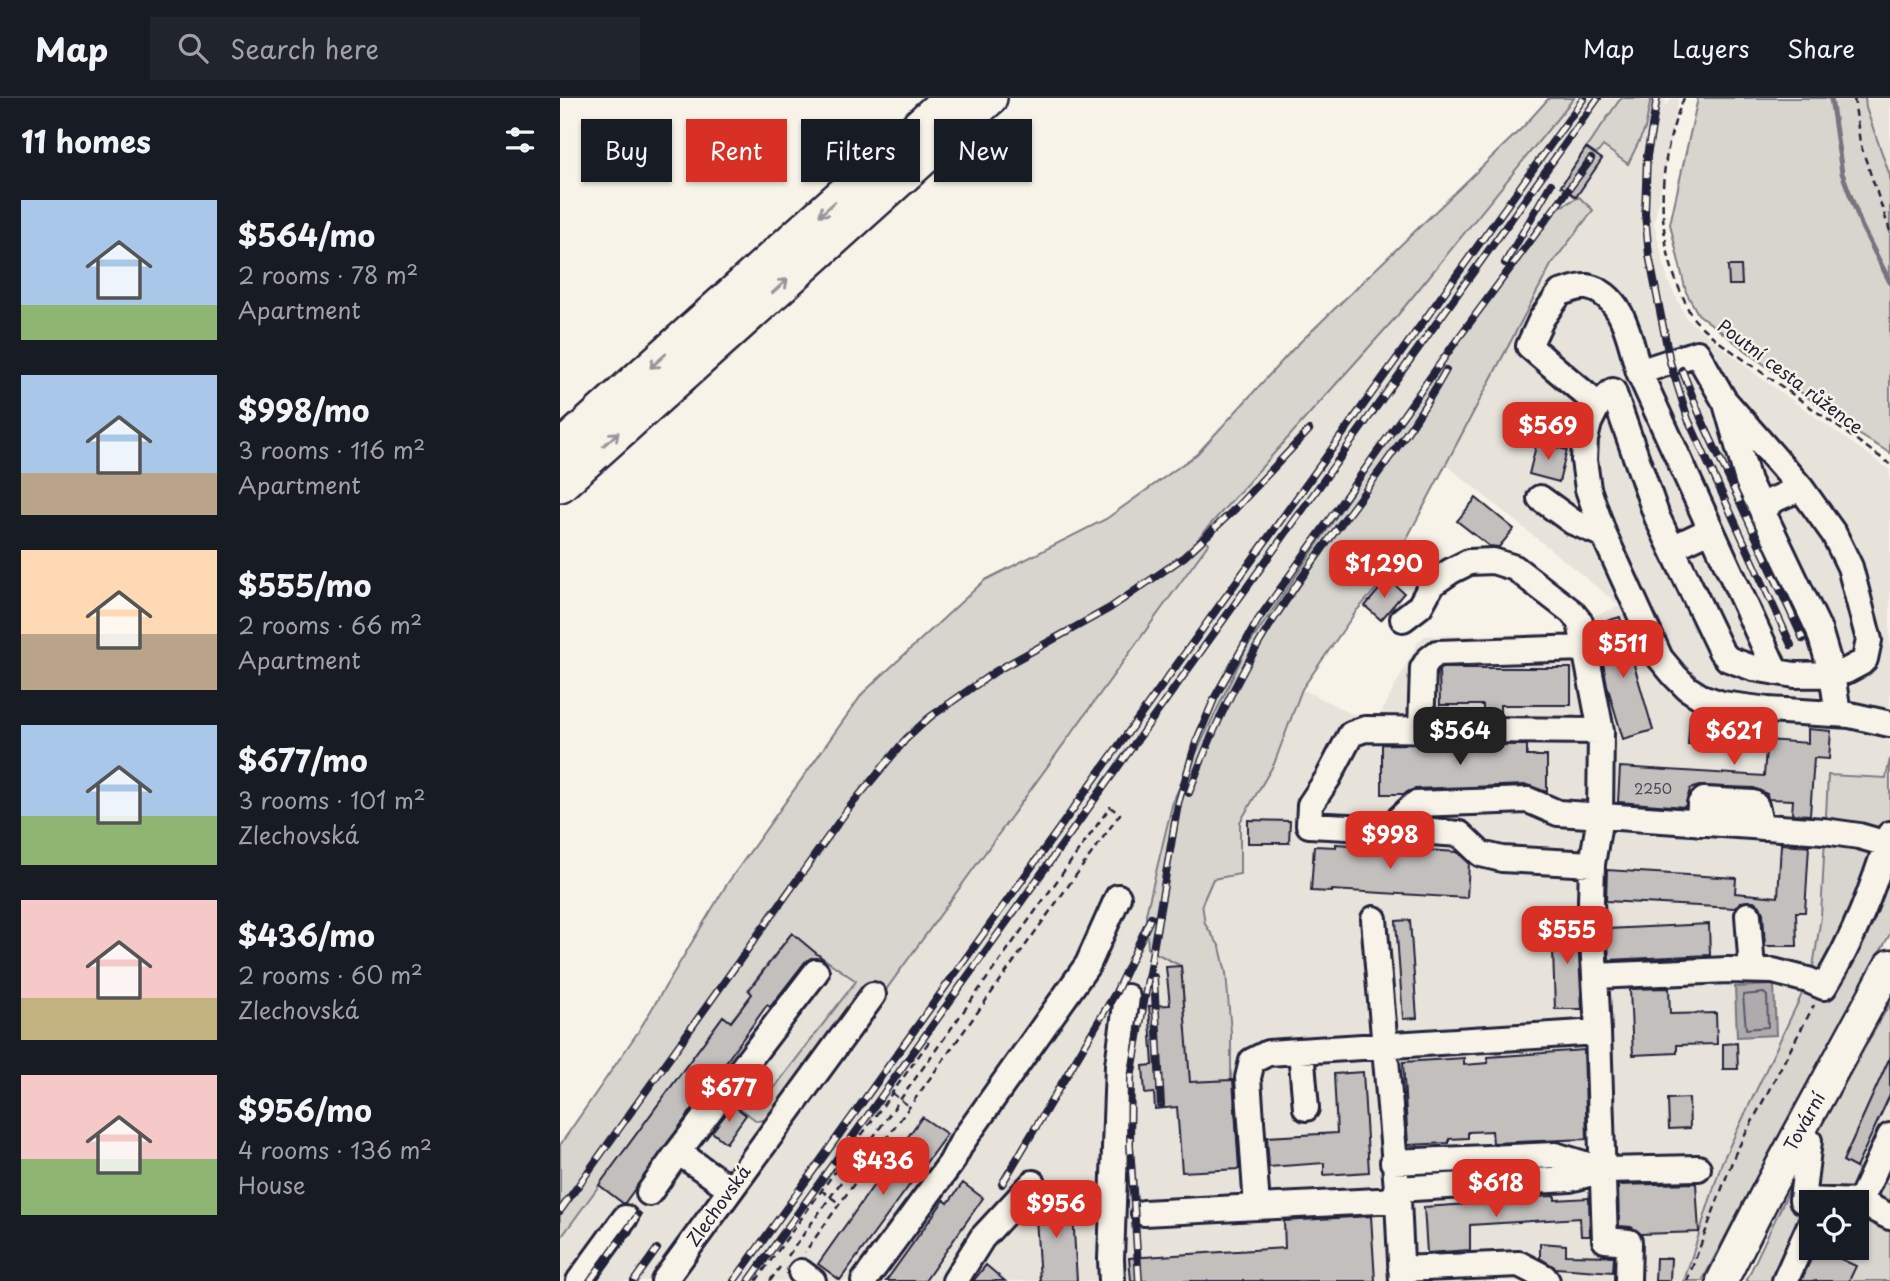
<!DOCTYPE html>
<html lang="en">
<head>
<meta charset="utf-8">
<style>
	body { margin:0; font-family:"Playpen Sans",sans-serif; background:#20242c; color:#f1f3f6; height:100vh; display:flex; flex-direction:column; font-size:26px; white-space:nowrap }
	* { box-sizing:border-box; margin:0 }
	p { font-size:23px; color:#9ea1a6 }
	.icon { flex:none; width:38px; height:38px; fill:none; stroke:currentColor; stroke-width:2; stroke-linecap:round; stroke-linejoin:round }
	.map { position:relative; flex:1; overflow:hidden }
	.sheet { display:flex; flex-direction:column; background:#171b24; width:560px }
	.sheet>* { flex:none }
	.top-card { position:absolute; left:21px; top:21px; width:665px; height:63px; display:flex; gap:14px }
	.buttons { position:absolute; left:1239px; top:1092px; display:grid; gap:14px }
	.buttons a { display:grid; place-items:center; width:70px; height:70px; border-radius:0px; background:#171b24; box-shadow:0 2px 5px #0004; font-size:35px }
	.price { position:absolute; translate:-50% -60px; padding:0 16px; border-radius:14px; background:#d93025; color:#fff; font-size:23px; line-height:46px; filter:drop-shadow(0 2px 4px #0008) }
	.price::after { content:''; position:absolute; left:50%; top:42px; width:21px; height:16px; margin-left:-10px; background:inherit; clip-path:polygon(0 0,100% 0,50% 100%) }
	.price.active { background:#222; color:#fff }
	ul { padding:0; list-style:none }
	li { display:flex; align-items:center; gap:21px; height:175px; padding:0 21px }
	li span { display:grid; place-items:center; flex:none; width:196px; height:140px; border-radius:0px; color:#555 }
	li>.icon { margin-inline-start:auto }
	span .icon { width:84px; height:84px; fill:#fffc; stroke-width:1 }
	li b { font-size:30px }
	h2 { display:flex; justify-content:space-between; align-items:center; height:84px; padding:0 21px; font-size:30px }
	.tag { padding:0 24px; border-radius:0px; background:#171b24; box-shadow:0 2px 5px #0004; font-size:24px; line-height:63px }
	.tag.active { background:#d93025; color:#fff }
	header { display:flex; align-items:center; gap:42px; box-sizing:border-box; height:98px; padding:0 35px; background:#171b24; border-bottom:2px solid #363941 }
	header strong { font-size:33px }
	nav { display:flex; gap:38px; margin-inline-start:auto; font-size:24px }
	.search { width:490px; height:63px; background:#20242c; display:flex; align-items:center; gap:18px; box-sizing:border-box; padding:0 24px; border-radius:0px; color:#9ea1a6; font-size:26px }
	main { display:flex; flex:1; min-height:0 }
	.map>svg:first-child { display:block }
	.built { fill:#e7e3db; fill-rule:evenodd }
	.green { fill:#d8d5cf; stroke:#7d7c85; stroke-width:2; fill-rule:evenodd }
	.water { fill:#aeabad; stroke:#76747f; stroke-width:2 }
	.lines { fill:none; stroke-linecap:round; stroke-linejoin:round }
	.shore { stroke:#5a5969; stroke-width:2 }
	.stream { stroke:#76747f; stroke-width:5 }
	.building { fill:#c2bfbd; stroke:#22223b; stroke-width:2 }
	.minor-casing { stroke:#22223b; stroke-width:30 }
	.major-casing { stroke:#22223b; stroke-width:35 }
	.highway-casing { stroke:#22223b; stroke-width:40 }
	.path { stroke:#22223b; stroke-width:2.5; stroke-dasharray:7 5; stroke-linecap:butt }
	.minor { stroke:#f7f3e8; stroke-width:24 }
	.major { stroke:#f7f3e8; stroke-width:30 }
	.highway { stroke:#f7f3e8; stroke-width:35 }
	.rail-casing { stroke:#22223b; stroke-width:8 }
	.rail { stroke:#f7f3e8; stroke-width:5; stroke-dasharray:16; stroke-linecap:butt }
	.oneway { stroke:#97959a }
	.labels { text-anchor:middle; stroke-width:5; stroke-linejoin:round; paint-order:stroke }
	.number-label { font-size:14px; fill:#4a495c }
	.street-label { font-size:18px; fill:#22223b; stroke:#f7f3e8 }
</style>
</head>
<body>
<header>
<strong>Map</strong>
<div class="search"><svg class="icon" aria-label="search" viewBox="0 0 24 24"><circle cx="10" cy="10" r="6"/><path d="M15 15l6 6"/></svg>Search here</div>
<nav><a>Map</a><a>Layers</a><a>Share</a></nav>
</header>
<main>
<section class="sheet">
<h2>11 homes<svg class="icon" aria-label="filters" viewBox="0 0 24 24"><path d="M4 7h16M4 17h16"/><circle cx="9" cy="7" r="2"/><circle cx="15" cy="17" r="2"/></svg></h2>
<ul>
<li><span style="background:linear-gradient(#a9c7e8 75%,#8fb573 0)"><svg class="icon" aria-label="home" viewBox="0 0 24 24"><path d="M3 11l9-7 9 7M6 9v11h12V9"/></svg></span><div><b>$564/mo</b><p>2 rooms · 78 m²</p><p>Apartment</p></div></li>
<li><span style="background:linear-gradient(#a9c7e8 70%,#b9a48a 0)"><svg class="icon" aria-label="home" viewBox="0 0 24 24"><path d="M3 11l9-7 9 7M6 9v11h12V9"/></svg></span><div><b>$998/mo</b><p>3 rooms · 116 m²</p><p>Apartment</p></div></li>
<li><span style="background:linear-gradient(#ffd9b3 60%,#b9a48a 0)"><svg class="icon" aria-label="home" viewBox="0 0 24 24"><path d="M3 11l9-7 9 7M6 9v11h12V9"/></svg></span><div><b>$555/mo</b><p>2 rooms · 66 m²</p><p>Apartment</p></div></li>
<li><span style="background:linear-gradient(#a9c7e8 65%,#8fb573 0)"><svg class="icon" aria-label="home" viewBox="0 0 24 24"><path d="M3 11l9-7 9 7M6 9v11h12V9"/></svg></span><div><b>$677/mo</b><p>3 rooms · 101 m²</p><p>Zlechovská</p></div></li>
<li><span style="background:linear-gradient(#f6c9c9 70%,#c2b280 0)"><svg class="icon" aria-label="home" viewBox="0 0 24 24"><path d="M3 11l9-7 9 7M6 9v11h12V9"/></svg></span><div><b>$436/mo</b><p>2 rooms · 60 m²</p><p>Zlechovská</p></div></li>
<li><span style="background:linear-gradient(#f6c9c9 60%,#8fb573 0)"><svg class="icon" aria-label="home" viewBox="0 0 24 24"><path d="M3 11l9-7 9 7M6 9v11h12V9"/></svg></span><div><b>$956/mo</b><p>4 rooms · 136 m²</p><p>House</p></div></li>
</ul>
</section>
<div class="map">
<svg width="1330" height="1183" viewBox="0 0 1330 1183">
	<rect width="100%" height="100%" fill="#f7f3e8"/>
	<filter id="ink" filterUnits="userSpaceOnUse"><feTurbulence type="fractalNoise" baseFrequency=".0143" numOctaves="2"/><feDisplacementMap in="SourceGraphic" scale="14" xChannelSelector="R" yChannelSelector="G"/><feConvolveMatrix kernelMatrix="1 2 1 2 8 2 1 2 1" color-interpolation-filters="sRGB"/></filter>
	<g filter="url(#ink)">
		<!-- built -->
		<path class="built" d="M1014,0h47l-34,50 9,7 6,-9 26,17 17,-34 6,-31h15l-2,9 8,-9h7l-25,125 14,58 19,38 74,59 129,92v291l-4,17 -58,-3 -7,142 -9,56 -90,189 -38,119h-728l-10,-7 -4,7h-382v-99l194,-272 126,88 328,-455 -8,-6 197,-221zM885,366l175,142 -35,13 -18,14 -142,3 -7,6 -40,77 -28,-6 -48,-24 55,-79 29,-32z
			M1305,0h25v78l-24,-68z
			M1330,960v127l-47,-24z"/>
		<!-- green -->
		<path class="green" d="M989,0h25l-177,218 -197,220 9,7 -329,455 -108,121 -15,2 -28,-20 12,-23 33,10 82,-107 -66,-46 -42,55 4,4 -22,28 -7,-6 -163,223v-94l78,-113 89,-148 136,-191 122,-113 121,-61 91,-65 96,-105 230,-222z
			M1061,0h30l-6,31 -17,35 -25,-18 -7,9 -10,-7z
			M1138,0h167l1,10 24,68v277l-42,-25 -150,-114 -12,-22 -16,-68z
			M1019,99l14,13 -42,55 -165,313 -29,32 -55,79 -28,75 -34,58v52l-27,5 -11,25 3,20 15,23 6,26 5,59v48l-55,3 12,-17 -7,-100 -33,-17 -2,-35 27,-113 73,-152 208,-305 100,-134z
			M1330,661v175l-120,217 -68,130h-18l38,-119 90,-189 9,-56 7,-142 58,3z
			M1330,905v55l-47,103 47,24v96h-144l65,-137zM1251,1104h46v46h-46z"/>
		<!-- water -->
		<path class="water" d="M1214,887l2,50 -39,2 -2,-50z"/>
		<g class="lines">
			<!-- shore -->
			<path class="shore" d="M1204,895l3,3 1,31 -22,2 -3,-34z"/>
			<!-- stream -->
			<path class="stream" d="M1271,0l11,75 20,54 28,55"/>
		</g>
		<!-- building -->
		<path class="building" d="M1026,50l16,11 -26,38 -15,-11z
			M1168,168h13l1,19h-13z
			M977,344l30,8 -8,32 -30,-8z
			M916,400l38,31 -15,18 -10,-1 -32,-25z
			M828,481l16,14 -23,27 -16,-14z
			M1060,519l33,113 -30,9 -16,-54 -11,-61z
			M882,570h129v37h-71v10h-17v-10h-43l-1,-35z
			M1130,618l78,9 -1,15 41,3v-14l23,2 -2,28 -15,-1 -4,57 -18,-1 1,-14 -25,-1 -1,-5 -13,-6 -55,-2 -9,3 -5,18 -67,-5 2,-35 144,9 2,-27 -78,-5z
			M822,646l145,1v11h20v36l-20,-7 -113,4 -10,5h-22z
			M688,722l42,1 -1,22h-41z
			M776,746l121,8 12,11 -2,35 -135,-8v2l-21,-1 3,-45 22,1z
			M1221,746l28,2 -4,66h-9l1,34h-32l-2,-33 -3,-7 -6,-5 -14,1 -5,6 -129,-7 1,-31 129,8 -1,15 43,4z
			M850,822l7,98 -14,1 -7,-98z
			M992,824h25l5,87h-27z
			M1149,826l1,31 -101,5 -2,-31z
			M232,835l31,26 -12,-1 -6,4 -35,45 -3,-2 -143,199 -25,-19 124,-169 8,6 21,-28 -3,-4z
			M621,868l9,116 43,-2 6,89 -57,3 -5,-65 -22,2 -1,-16 -9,1 -2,-28 10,-1 -4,-59 21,-1 -4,-38z
			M1109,890l1,26 46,-1 1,31 -40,1v8l-44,2 -3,-66z
			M1177,945l1,26h-15v-25z
			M1024,952l3,89 -94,4 -1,-12 -24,1v6l-19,1v4l-41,2 -5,-83 61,-4v7l24,-2v-6z
			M1330,959v38l-34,73 -13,-7z
			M803,974l6,100 -45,3v-12l-55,4 -2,-30 70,-4 -3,-59z
			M1129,1000l1,30 -21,1 -1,-30z
			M173,1007l13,10 -20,28 -14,-11z
			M362,1019l25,17 -107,146 -22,-16z
			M403,1085l20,15 -58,83h-39l58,-81 4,3z
			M1136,1085l3,49 -58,2 -10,-7 -12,-1 -1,-41z
			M995,1098v4l34,-2 1,38h-9l-1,-18 -110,7v25l-43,3 -3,-46 106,-7v-3z
			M512,1099l5,84h-37l-5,-79 3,-3z
			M811,1118l4,65h-244l-2,-23 156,-10 -1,-27z
			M980,1145l26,2v10l48,1 -1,16 -57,-4 -16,-10z
			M1256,1150h20l-4,7 24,11 -7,15h-48z
			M1096,1160h15l-1,23h-15z
			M426,1167l19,16h-32z"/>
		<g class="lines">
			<!-- minor casing -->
			<g class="minor-casing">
				<path id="minor" d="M1038,307l-69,-59 13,-28 18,-25c8,-2 19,-7 27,-6 37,7 43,55 52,85
					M1167,309l21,74 71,149 13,44 6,40
					M980,400l33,24 31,13
					M1203,416l8,-13 30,-13
					M1112,450l38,-18
					M843,521l17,-13 12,-22 19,-13 18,-9 24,-1 22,7 57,44 8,10 5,26
					M1216,574l-137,-300 58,-19 27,47 77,88 33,46 16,33 19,73 -4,19 -4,4 -15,8 -14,3 -37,1 -42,-7 -25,-9 -7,-8 -64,-134 -44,-126 -15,14 -9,18 -4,16 -1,21 4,29 16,46 56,123 15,18 12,12 14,9 21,7 46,6 82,5 40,9
					M861,632l2,-62 5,-8 9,-7 148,-5 16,83 -1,86 -8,47 -1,38 7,130 7,208 24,2 -1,39
					M1041,633l-236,-2 -14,5 -23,44 -18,27 -1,20 79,4 27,-25 113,-4 30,13 266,18 35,5 28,8
					M1139,725l1,-19 4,-4 49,3 3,3 5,21
					M828,731l72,5 21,20 21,5 90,5
					M1188,817l4,55
					M814,821l24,281 4,81
					M1035,878l133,-6 45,1 35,9 16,7c30,-48 49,-99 66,-153
					M741,953l5,57
					M833,1064l162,-7 49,15 94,-2
					M1231,1065l18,-22 -7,59 58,2 30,15
					M171,1091l-53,-37 138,-180
					M836,1091l174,-10 34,-9
					M89,1095l29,-41
					M838,1102l-141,7 -9,-129 4,-17 16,-8 330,-21
					M1300,1104l30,-66
					M584,1115l113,-6
					M841,1171l118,-5 25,13 3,4
					M241,1174l12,9
					M19,1183l46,-63
					M104,1183l209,-286
					M304,1183l87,-118 11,-21 126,-178 30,-67
					M395,1183l27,-43 51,-55
					M552,1183l-1,-22 7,-194 9,-68
					M1225,1183l26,-58"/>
			</g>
			<!-- major casing -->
			<g class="major-casing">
				<path id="major" d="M1162,1183l46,-91 122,-225"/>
			</g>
			<!-- highway casing -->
			<g class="highway-casing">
				<path id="highway" d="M0,352l391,-352
					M0,386l429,-386"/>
			</g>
			<!-- path -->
			<path class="path" d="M1124,0c-27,61 -30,141 0,201 3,7 5,14 10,20 7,8 16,15 24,22l172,123
				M1294,0l6,45 30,88
				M332,995l18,14
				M261,1092l19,14
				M228,1158l322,-449 10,7 -315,438
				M196,1183l175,-242
				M210,1183l10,-14
				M1127,1183l48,-127 79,-149"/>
			<!-- minor -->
			<use href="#minor" class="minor"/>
			<!-- major -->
			<use href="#major" class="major"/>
			<!-- highway -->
			<use href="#highway" class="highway"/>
			<!-- rail casing -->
			<g class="rail-casing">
				<path id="rail" d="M1097,0l-10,58 -2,58 4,41 21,107 18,57 103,226
					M945,165l46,-79
					M1122,272l19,48 102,221
					M629,695c21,-58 48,-115 81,-168 54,-87 126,-165 176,-255
					M594,879l7,128
					M442,1086l114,-192 35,-75
					M0,1113l288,-402 58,-70 24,-22 66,-46 114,-63 74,-51 51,-48 74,-79
					M30,1183l48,-66
					M74,1183l23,-32
					M174,1183l850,-1183
					M189,1183l849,-1183
					M579,1183l-9,-136 1,-67 47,-274 18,-62 19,-45 43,-77 196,-276 137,-185"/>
			</g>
			<!-- rail -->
			<use href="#rail" class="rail"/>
		</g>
		<!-- one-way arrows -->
		<defs><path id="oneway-shaft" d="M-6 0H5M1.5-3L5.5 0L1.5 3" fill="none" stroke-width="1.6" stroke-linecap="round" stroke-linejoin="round" transform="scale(1.75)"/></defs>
		<g class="oneway">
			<use href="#oneway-shaft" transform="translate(267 111) rotate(138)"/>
			<use href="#oneway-shaft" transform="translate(220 188) rotate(-42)"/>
			<use href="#oneway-shaft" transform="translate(98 263) rotate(138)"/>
			<use href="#oneway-shaft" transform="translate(51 341) rotate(-42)"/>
		</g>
	</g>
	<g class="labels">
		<!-- number labels -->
		<g class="number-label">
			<text x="1093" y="696">2250</text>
		</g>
		<!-- street labels -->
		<g class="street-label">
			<text transform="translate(1230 279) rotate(37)" y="6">Poutní cesta růžence</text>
			<text transform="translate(1245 1024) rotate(-61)" y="6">Tovární</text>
			<text transform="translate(159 1108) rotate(-54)" y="6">Zlechovská</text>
		</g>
	</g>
</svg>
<div class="buttons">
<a><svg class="icon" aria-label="locate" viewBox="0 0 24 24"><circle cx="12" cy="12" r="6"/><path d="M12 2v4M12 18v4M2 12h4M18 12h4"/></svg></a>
</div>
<b class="price" style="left:988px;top:364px">$569</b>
<b class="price" style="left:824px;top:502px">$1,290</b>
<b class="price" style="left:1063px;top:582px">$511</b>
<b class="price active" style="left:900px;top:669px">$564</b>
<b class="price" style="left:1174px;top:669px">$621</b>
<b class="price" style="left:830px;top:773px">$998</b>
<b class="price" style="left:1007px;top:868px">$555</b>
<b class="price" style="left:169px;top:1026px">$677</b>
<b class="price" style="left:323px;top:1099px">$436</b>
<b class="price" style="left:936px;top:1121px">$618</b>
<b class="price" style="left:496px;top:1142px">$956</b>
<div class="top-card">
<a class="tag">Buy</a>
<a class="tag active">Rent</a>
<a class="tag">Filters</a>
<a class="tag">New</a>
</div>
</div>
</main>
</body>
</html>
